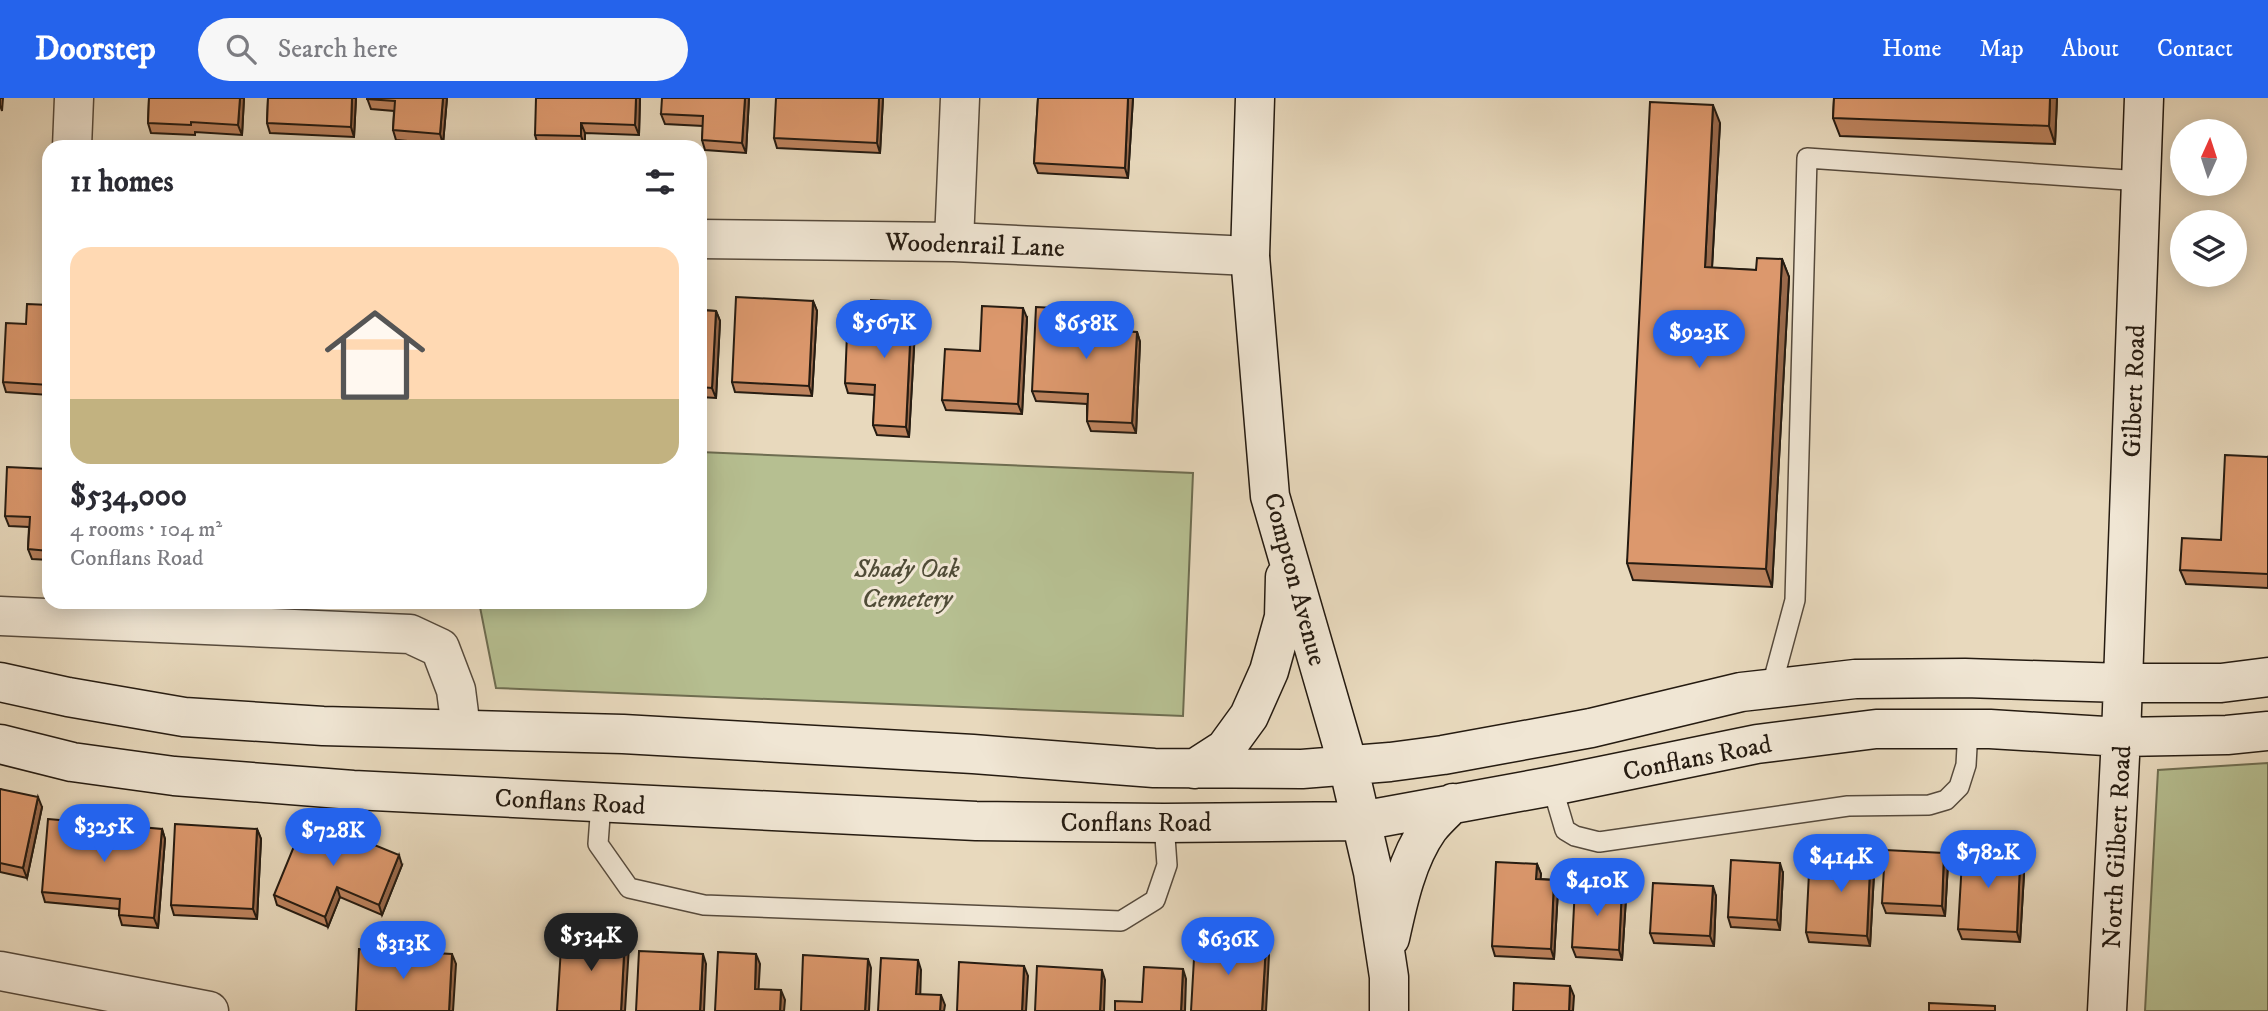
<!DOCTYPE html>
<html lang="en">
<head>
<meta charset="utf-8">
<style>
	body { margin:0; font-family:"IM FELL DW Pica",serif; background:#f7f7f7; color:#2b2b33; height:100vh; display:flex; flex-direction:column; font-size:26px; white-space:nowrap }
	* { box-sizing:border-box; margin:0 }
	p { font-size:23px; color:#7c7c81 }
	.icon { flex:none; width:38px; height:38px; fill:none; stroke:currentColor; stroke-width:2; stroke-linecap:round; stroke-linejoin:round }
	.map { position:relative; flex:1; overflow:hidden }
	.panel { position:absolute; left:42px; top:42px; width:665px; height:469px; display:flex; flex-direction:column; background:#fff; border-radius:21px; box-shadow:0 4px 18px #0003 }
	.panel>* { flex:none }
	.needle { width:46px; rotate:3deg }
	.controls { position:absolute; left:2170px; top:21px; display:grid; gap:14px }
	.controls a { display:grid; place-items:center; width:77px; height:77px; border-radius:50%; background:#fff; box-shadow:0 4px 18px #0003; font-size:35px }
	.price { position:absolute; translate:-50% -60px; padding:0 16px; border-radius:24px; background:#2563eb; color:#fff; font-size:23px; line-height:46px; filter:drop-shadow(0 2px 4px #0008) }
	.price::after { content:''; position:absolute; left:50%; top:42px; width:21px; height:16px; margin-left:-10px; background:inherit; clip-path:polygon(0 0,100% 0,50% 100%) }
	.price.on { background:#222; color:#fff }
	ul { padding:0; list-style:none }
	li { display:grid; align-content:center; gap:14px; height:371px; padding:0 28px }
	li+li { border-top:2px solid #e1e1e2 }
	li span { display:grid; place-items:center; height:217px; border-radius:21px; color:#555 }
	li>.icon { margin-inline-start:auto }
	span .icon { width:126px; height:126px; fill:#fffc; stroke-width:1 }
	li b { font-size:30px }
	h2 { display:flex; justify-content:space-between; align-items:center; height:84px; padding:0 28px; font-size:30px }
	header { display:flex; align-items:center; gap:42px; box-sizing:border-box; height:98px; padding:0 35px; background:#2563eb; color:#fff }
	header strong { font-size:33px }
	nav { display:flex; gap:38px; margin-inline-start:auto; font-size:24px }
	.search { width:490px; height:63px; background:#f7f7f7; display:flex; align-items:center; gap:18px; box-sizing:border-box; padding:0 24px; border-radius:38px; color:#7c7c81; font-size:26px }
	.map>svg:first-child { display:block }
	.green { fill:#b6bf91; stroke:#6e6d51; stroke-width:2 }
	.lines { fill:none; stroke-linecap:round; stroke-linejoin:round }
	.lane-casing { stroke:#564a3c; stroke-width:22 }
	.street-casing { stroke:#564a3c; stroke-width:41 }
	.secondary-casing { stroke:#251b11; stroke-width:41 }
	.lane { stroke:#f0e6d4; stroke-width:19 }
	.street { stroke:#f0e6d4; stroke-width:38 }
	.secondary { stroke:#f0e6d4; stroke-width:38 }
	.wall { fill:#bd835e; stroke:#251b11; stroke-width:2 }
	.shaded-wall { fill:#9a6a4c; stroke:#251b11; stroke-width:2 }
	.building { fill:#dc986d; stroke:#251b11; stroke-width:2 }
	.labels { text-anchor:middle; stroke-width:6; stroke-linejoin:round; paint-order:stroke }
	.street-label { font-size:26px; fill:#251b11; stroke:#f0e6d4 }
	.park-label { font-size:26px; font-style:italic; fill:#504c37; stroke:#f0e6d4 }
</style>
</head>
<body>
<header>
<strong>Doorstep</strong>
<div class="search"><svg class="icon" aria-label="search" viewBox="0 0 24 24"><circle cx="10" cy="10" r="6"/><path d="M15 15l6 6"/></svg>Search here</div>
<nav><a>Home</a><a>Map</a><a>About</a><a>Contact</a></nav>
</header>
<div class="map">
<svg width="2268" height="913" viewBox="0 0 2268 913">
	<rect width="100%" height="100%" fill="#e8d9bd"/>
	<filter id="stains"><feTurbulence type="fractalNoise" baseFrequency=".00286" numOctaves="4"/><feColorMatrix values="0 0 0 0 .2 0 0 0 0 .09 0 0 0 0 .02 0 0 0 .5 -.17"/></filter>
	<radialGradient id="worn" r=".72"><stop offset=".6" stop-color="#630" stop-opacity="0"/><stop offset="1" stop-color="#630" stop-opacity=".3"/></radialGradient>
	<!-- green -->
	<path class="green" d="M700,354l493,21 -10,243 -687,-28 -17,-86h221z
		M2268,665v248h-123l13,-241z"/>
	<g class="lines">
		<!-- lane casing -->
		<g class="lane-casing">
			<path id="lane" d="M1771,591l24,-89 12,-442 334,23
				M1552,688l13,44 10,6 24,6 249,-36 81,-1 17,-5 13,-13 7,-22 2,-36
				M601,705l-3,41 31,44 75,17 417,16 34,-21 12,-35 -3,-42"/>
		</g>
		<!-- street casing -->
		<g class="street-casing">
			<path id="street" d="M72,49l2,-49
				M700,141l254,3 296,14
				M954,144l6,-144
				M0,518l410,18 30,14 16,42 5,39
				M0,873l209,40"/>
		</g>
		<!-- secondary casing -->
		<g class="secondary-casing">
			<path id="secondary" d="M1255,0l-5,158 20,240 78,269 25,107 16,105v34
				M0,584l68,15 116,20 139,9 300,8 350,20 181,14 148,1 88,-7 53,-7 148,-27 150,-36 114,-13 110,-1 158,5h98l47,-6
				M0,646l72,18 102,14 179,14 623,31 188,2 197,-2 191,-35 205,-42 119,-15h114l131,8 106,-2 41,-4
				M1194,671l31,-20 24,-33 20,-45 15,-54 1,-40
				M1390,840c8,-37 17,-79 39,-110 7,-9 16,-17 24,-25
				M2107,913l14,-274 23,-639"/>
		</g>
		<!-- lane -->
		<use href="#lane" class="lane"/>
		<!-- street -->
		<use href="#street" class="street"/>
		<!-- secondary -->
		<use href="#secondary" class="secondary"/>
	</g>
	<!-- wall -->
	<path class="wall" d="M149,0h95l-2,37 -47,-3v3l-44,-2 -3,-10z
		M268,0h88l-2,39 -84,-4 -3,-10z
		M367,0h80l-4,46 -47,-4 -3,-10 1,-19 -23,-2z
		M640,0l-1,37 -54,-2v13l-47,-1 -3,-10z
		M749,0l-3,55 -41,-3 -3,-10 1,-14 -38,-2 -4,-10z
		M883,0l-3,55 -103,-5 -3,-10z
		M1038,0h95l-5,80 -90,-5 -4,-10z
		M1834,0h223l-2,46 -215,-8 -7,-18z
		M1720,25l-8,145 44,2 26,-11 7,18 -17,310 -139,-7 -6,-17z
		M813,203l4,10 -5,85 -77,-4 -3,-10z
		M49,207v90l-43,-3 -3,-10 23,-58z
		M700,212l16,1 4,10 -4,77 -16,-1z
		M916,214l-7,125 -32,-2 -4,-10 2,-30 -27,-2 -3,-10 24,-48z
		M1027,220l-5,96 -76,-4 -4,-10z
		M1115,223l-1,10 23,1 3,10 -4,91 -45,-2 -4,-10v-17l-51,-3 -4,-10z
		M2268,359v131l-82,-4 -6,-14 41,-30z
		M49,371v91l-17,-1 -4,-10 1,-22 -20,-1 -4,-10z
		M0,691l42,18 -15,71 -27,-6z
		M162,731l3,10 -7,89 -36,-3 -3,-10v-6l-74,-7 -3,-10z
		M257,731l4,10 -4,80 -83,-4 -3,-10z
		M1875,758l-5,90 -61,-4 -3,-10z
		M2008,758v7l12,1 4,10 -4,68 -58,-3 -4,-10z
		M1948,765l-3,53 -59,-3 -4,-10z
		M1537,766l4,10 -1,5 14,1 4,10 -4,69 -59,-3 -3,-10z
		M402,767l-20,50 -42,-18 -12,30 -51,-22 -3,-10z
		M1783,775l-3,57 -49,-3 -3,-10z
		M1622,790l4,10 -4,62 -46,-3 -4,-10z
		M1716,798l-2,50 -60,-3 -4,-10z"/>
	<!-- shaded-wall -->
	<path class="shaded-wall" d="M0,0h3l-1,13 -2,-6z
		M240,0h4l-2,37 -4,-10z
		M352,0h4l-2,39 -3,-10z
		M443,0h4l-4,46 -3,-10z
		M636,0h4l-1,37 -4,-10z
		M745,0h4l-3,55 -4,-10z
		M879,0h4l-3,55 -3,-10z
		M1128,0h5l-5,80 -3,-10z
		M2050,0h7l-2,46 -6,-18z
		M1713,7l7,18 -9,162 -6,-18z
		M581,25l4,10v13l-4,-10z
		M1782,161l7,18 -17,310 -6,-18z
		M813,203l4,10 -5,85 -3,-10z
		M912,204l4,10 -7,125 -3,-10z
		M1023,210l4,10 -5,96 -4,-10z
		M716,213l4,10 -4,77 -4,-10z
		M1111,213l4,10 -1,20 -4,-10z
		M1137,234l3,10 -4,91 -4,-10z
		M38,699l4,10 -15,71 -4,-10z
		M162,731l3,10 -7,89 -4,-10z
		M257,731l4,10 -4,80 -4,-10z
		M1871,748l4,10 -5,90 -3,-10z
		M2005,748l3,10 -1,17 -3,-10z
		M1944,755l4,10 -3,53 -3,-10z
		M399,757l3,10 -20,50 -3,-10z
		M1780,765l3,10 -3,57 -3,-10z
		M1537,766l4,10 -1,15 -4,-10z
		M2020,766l4,10 -4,68 -3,-10z
		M1554,782l4,10 -4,69 -3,-10z
		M1713,788l3,10 -2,50 -4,-10z
		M337,789l3,10 -12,30 -3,-10z
		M1622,790l4,10 -4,62 -3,-10z
		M625,838l4,10 -4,65h-4z
		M1266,847l3,10 -3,56h-4z
		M452,856l4,10 -3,47h-4z
		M703,856l3,10 -2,47h-4z
		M756,856l4,10 -2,35 -3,-10z
		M868,861l3,9 -2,43h-4z
		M918,862l3,10 -1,34 -4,-10z
		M1024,868l4,10 -2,35h-4z
		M1183,871l3,10 -1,32h-4z
		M1102,872l3,10 -1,31h-4z
		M1570,888l4,10 -1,15h-4z
		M781,892l4,10 -1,11h-4z
		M941,897l4,10 -1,6h-4z"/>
	<!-- building -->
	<path class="building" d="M149,0h91l-2,27 -47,-3v3l-43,-2z
		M268,0h84l-1,29 -84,-4z
		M367,0h76l-3,36 -47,-4 2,-29 -28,-2z
		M536,0h100l-1,27 -54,-2v13l-46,-1z
		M662,0h83l-3,45 -40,-3 1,-24 -42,-2z
		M776,0h103l-2,45 -103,-5z
		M1038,0h90l-3,70 -91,-5z
		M1834,0h216l-1,28 -216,-8z
		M1650,4l63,3 -8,162 51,3 1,-12 25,1 -16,310 -139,-6z
		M736,199l77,4 -4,85 -77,-4z
		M871,202l41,2 -6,125 -33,-2 2,-40 -30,-2 2,-49 22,1z
		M27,206l22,1v80l-46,-3 3,-59 20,1z
		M982,208l41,2 -5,96 -76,-4 3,-51 35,2z
		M1036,209l75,4 -1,20 27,1 -5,91 -45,-2 1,-27 -56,-3z
		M700,212l16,1 -4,77 -12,-1z
		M2225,357l43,2v117l-88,-4 2,-32 39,2z
		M7,369l42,2v82l-21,-2 2,-32 -25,-1z
		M0,691l38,8 -15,71 -23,-5z
		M306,719l93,38 -20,50 -42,-18 -12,30 -51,-22z
		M48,721l114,10 -8,89 -35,-3 1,-16 -78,-7z
		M175,726l82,5 -4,80 -82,-4z
		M1837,746l34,2 -4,90 -61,-4 3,-59 26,1z
		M1963,746l42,2 -1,17 16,1 -3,68 -59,-3z
		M1885,752l59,3 -2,53 -60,-3z
		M1731,762l49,3 -3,57 -49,-3z
		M1496,764l41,2 -1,15 18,1 -3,69 -59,-3z
		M1653,785l60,3 -3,50 -60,-3z
		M1575,788l47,2 -3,62 -47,-3z
		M562,834l63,4 -4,75h-64z
		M1195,843l71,4 -4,66h-71z
		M359,851l93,5 -3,57h-93z
		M639,853l64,3 -3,57h-64z
		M718,854l38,2 -1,35 26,1 -1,21h-65z
		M803,857l65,4 -3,52h-64z
		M881,860l37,2 -2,34 25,1 -1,16h-62z
		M959,864l65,4 -2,45h-65z
		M1037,868l65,4 -2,41h-65z
		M1144,869l39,2 -2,42h-66v-10l27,1z
		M1514,885l56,3 -1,25h-56z
		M1929,905l66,3v5h-66z"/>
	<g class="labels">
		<!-- street labels -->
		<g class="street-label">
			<text transform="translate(975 146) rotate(2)" y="9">Woodenrail Lane</text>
			<text transform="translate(2133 293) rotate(-88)" y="9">Gilbert Road</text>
			<text transform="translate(1296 481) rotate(75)" y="9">Compton Avenue</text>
			<text transform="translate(1697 659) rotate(-11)" y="9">Conflans Road</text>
			<text transform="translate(570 703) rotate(3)" y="9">Conflans Road</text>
			<text x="1136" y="733">Conflans Road</text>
			<text transform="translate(2116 749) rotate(-87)" y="9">North Gilbert Road</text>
		</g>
		<!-- park labels -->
		<g class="park-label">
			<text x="907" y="479">Shady Oak<tspan x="907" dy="30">Cemetery</tspan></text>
		</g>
	</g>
	<rect width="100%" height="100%" filter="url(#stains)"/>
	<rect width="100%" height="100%" fill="url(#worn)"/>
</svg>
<div class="controls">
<a><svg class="needle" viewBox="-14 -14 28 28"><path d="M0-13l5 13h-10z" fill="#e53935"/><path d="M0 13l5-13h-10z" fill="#7c7c81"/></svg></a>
<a><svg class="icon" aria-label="layers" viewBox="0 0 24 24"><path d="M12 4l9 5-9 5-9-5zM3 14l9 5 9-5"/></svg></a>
</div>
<b class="price" style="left:884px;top:262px">$567K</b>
<b class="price" style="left:1086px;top:263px">$658K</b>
<b class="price" style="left:1699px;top:272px">$923K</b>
<b class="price" style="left:104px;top:766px">$325K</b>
<b class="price" style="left:333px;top:770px">$728K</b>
<b class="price" style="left:1988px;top:792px">$782K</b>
<b class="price" style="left:1841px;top:796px">$414K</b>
<b class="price" style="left:1597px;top:820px">$410K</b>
<b class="price on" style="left:591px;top:875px">$534K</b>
<b class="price" style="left:1228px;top:879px">$636K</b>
<b class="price" style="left:403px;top:883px">$313K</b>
<section class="panel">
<h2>11 homes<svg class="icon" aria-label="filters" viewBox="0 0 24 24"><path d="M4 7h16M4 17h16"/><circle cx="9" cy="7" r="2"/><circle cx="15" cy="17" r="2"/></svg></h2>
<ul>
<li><span style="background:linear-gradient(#ffd9b3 70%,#c2b280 0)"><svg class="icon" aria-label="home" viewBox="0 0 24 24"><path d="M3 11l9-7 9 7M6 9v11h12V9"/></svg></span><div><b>$534,000</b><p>4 rooms · 104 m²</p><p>Conflans Road</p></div></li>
</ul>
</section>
</div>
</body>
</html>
